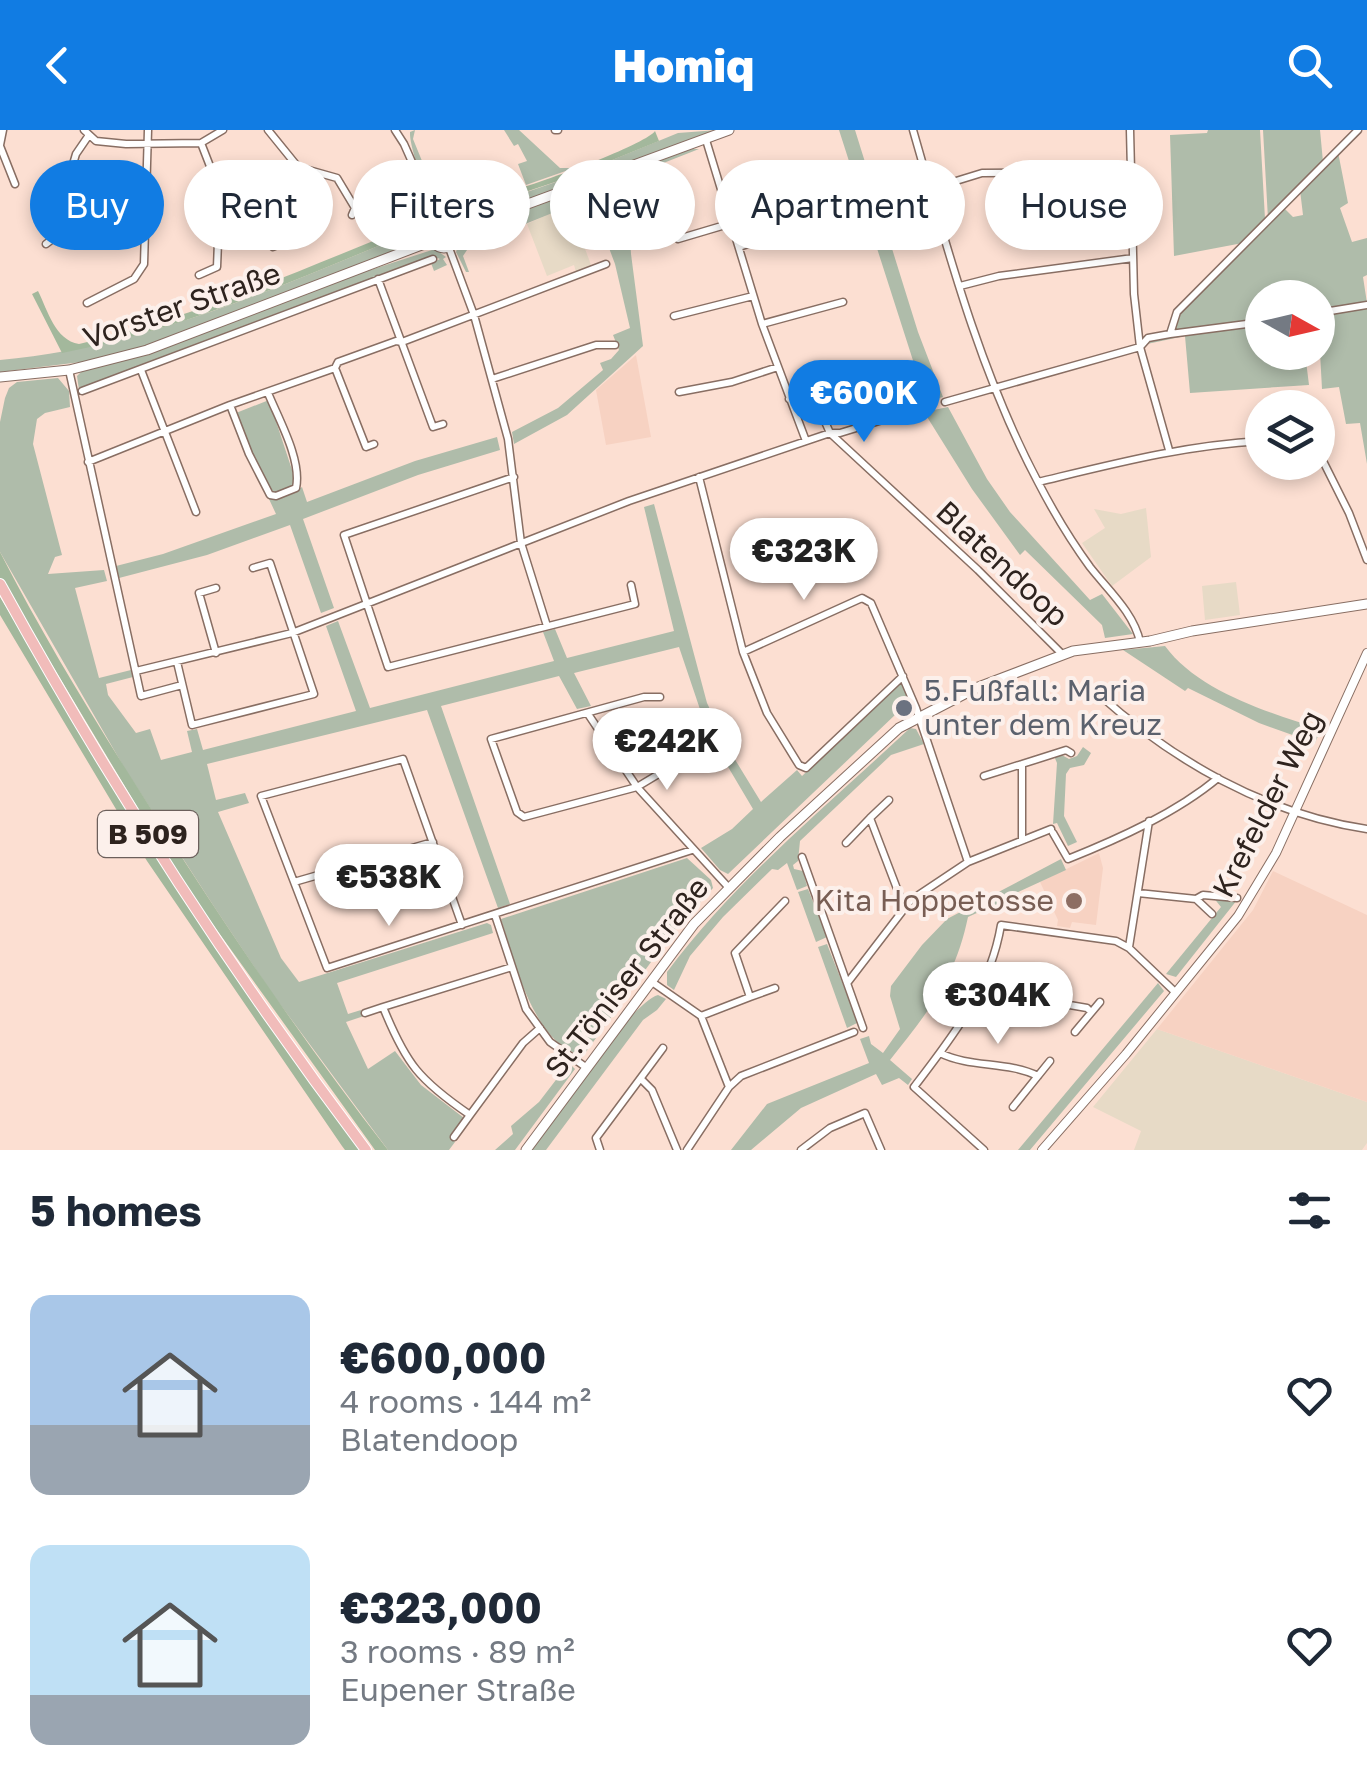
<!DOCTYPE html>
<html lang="en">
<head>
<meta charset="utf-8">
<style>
	body { margin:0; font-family:"Golos Text",sans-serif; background:#f6f6f7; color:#1f2937; height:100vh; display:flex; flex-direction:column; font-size:38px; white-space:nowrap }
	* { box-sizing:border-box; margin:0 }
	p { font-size:32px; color:#747a83 }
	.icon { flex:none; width:55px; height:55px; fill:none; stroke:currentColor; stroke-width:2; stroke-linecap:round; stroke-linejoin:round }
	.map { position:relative; height:1020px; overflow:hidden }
	.side { display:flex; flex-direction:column; background:#fff; flex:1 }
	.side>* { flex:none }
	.banner { position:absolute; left:30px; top:30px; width:1308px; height:90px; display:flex; gap:20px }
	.needle { width:65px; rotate:98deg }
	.buttons { position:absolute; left:1245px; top:150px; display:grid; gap:20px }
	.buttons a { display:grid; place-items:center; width:90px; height:90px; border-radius:50%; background:#fff; box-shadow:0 5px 15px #0003; font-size:50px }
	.price { position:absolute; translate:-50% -85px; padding:0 22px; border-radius:35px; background:#fff; color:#222; font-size:32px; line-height:65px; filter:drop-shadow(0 2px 5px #0008) }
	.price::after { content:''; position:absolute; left:50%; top:60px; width:30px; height:22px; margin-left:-15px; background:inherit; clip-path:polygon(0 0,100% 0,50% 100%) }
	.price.current { background:#117ce3; color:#fff }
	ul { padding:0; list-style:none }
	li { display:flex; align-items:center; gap:30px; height:250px; padding:0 30px }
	li span { display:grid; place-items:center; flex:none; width:280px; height:200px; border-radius:20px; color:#555 }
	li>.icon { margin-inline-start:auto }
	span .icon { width:120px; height:120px; fill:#fffc; stroke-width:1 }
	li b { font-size:42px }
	h2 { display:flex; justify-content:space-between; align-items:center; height:120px; padding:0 30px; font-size:42px }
	.tag { padding:0 35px; border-radius:45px; background:#fff; box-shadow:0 5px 15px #0003; font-size:35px; line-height:90px }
	.tag.current { background:#117ce3; color:#fff }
	header { display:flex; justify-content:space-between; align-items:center; height:130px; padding:0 30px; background:#117ce3; color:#fff; font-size:45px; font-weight:800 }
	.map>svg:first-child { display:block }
	.commercial { fill:#e7dac6 }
	.built { fill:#f7d2c2 }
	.green { fill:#afbcaa }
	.forest { fill:#a3b89c }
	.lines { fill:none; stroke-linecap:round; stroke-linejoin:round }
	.minor-casing { stroke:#886e63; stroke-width:9 }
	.tertiary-casing { stroke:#886e63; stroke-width:10 }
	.secondary-casing { stroke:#886e63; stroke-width:11 }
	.primary-casing { stroke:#fff; stroke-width:12 }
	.minor { stroke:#fff; stroke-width:6 }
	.tertiary { stroke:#fff; stroke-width:8 }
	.secondary { stroke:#fff; stroke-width:9 }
	.primary { stroke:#f1bcba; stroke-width:10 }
	.worship-dot { fill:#6b7280; stroke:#fcf0eb; stroke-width:4 }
	.education-dot { fill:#8d6e63; stroke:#fcf0eb; stroke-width:4 }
	.labels { text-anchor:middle; stroke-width:8; stroke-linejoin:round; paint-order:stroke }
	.shield { fill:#fcf0eb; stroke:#6c605c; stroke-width:2.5 }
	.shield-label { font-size:28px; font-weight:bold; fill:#2e231e }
	.street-label { font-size:30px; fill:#2e231e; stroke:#fcf0eb }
	.worship-label { font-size:30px; fill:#5b616d; stroke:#fcf0eb; text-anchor:start }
	.education-label { font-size:30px; fill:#785e54; stroke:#fcf0eb; text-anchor:end }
</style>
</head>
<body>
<header><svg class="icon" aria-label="back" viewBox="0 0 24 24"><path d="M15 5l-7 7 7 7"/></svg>Homiq<svg class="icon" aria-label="search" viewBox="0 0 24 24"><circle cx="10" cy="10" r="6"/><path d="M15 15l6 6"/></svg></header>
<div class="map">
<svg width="1367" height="1020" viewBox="0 0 1367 1020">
	<rect width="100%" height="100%" fill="#fcdfd2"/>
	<!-- commercial -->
	<path class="commercial" d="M569,75l22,60 -15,7 -2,-7 -27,11 -20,-52z
		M1146,378l5,49 -39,29 -30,-43 23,-15 -11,-19 27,5z
		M1236,452l4,33 -35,5 -3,-34z
		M1157,899l210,73v41l-5,7h-228l7,-19 -48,-24z"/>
	<!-- built -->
	<path class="built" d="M636,225l15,82 -45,8 -10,-55z
		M1099,723l4,15 -7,57 -24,-3 -2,6 -13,-2 1,-6 -18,-38z
		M1273,741l94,44v187l-210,-73 96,-119z"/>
	<!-- green -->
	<path class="green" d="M415,0l-2,9 16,39 17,18 30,10 25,-5 72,-25 105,-43 40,-3 -232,85c-11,3 -27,11 -39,4 -15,-9 -38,-69 -37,-87z
		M504,0h15l41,38h14l-48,17 -8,-21 9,-3 -9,-17 -4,2z
		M839,0h16l63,202 25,65 -15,4 -10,-25z
		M1208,0h52l5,89 -17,23 -74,14 -4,-121 37,-2z
		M1263,0h57l3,32 -55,57z
		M692,19h7l-66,26 -6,9 4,70 12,92 -76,69 -53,29 -2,-12 46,-24 45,-38 -3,-7 11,-4 8,-9 -6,-15 17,-7 -15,-64 -15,-40 -23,-21 -108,44 -6,9 6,16h-3l-10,-20 4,-13 14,-10z
		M1338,22l10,51 -8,5 12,34 15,-4v37l-4,2 4,26 -49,7v-12h-56v22l-87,10 3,-17 106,-105 9,9 10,-2 -3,-25z
		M417,53c10,24 23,45 -4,61l-267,102 -57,15 -89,11v-12c148,-13 283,-75 419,-131l2,-20 -6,-25z
		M435,119l11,8 -3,2 4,6 -13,6 -3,-8 9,-4 -8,-3 -353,134 -2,-14 4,-4 73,-21 204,-77z
		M1367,177v157l-7,-41 -14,1 -7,-37 -17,2 -4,-74z
		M1262,194v28l43,1 4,32 -119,8 -5,-57 -38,8 -1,-3z
		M58,248l11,13 1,16 -25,6 -8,6 -4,25 29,111 -7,2 -7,17 56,-4 3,11 -32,7 24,90 32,-8 2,7 -27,7 2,11 28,38 14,-4 11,31 31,-8 -5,-21 10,-2 6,21 153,-39 -30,-85 12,-5 32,87 184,-47 -11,-29 12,-3 12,29 107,-27 -30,-124 10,-3 53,199 24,50 30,49 36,-32 5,6 100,-94 10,24 -16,8 -168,160 -8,-4 -19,-22 31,-19 21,-20 -45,-76 -29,-86 -105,26 17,33 -14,3 -18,-33 -118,30 69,198 -12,4 -71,-198 -220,54 9,36 29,-7 4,10 -31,9 63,146 18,24 188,-59 4,2 2,8 -156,50 11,31 13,-4 3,6 -18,6 22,47 27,-18 26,34 43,33 -14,19 5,5 -6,8h-61l-117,-158 -58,-87 -88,-136 -125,-217v-130l5,-24 4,-10 8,-6z
		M269,270l26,79 -2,7 -17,7c-18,-12 -32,-59 -40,-80z
		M948,277l39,72 23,33 80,88 12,-6 31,40 -28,4 -3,-13 -77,-75 -5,5 -48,-66 -48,-77z
		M497,307l3,13 -82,25 -115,44 31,89 -13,5 -31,-88 -83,30 -88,23 -3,-12 47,-12 113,-40 -7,-15 23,-5 10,-7 5,15 108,-41z
		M1165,516c33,45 104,67 156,83l-6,14 -56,-20 -71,-35 -3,3 -62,-41z
		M910,598l6,1 8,15 -33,11 -91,86 -2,20 -5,4 1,4 9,2 4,15 -10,4 -10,-27 -9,7 -6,-1 -49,48 -33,39 -16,34 -7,-5v-13c69,-93 159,-165 243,-244z
		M1083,617l8,6 -7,12 -14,3 -4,6 -2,42 13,26 -9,4 -11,-23 -4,1 4,-61 -3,-7 6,-2 9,5 8,-3z
		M687,728l24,22 2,8 -41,45 -89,123c-51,-13 -68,-95 -82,-137z
		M1061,729l5,11 -59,27 -3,13 -14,-3 -22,10c-13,62 -39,94 -78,143l22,19 -4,6 -9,-7 -17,7 -6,-11 -75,34 -50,42h-20l36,-46 102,-41 -9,-24 9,-3 2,8 12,9 17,-24 -10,-33 1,-10 31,-41 25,-26z
		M808,759l19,48 -11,5 -18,-50z
		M1213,767l24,3 -61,77 -10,-3 55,-67z
		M827,814l30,76v3l-10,5 -29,-81z
		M1158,853l6,8 -134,159h-12z
		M658,865l8,4 -9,11 -14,10 -97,130h-15c23,-31 98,-146 127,-155z
		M562,926l13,13 -60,81h-20l18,-16 -2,-8 28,-24 23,-30 -6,-9z"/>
	<!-- forest -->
	<path class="forest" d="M655,1l4,10 -86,35 -87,29 -30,-3 -10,-6 -14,-19 6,-2c8,14 20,24 37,24 23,1 170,-53 180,-68z
		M415,54l6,25 -2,20c-116,48 -233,100 -357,124l-30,-59 6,-3c10,20 17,49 41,53 104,-24 201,-65 299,-105 21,-13 29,-27 26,-51z
		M0,422c48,94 105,185 162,274 71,112 145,220 226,324h-13l-174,-242 -50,-78 -151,-252z
		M0,467l159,264 93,139 108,150h-15l-3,-4 -195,-285 -147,-246z"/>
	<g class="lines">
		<!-- minor casing -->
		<g class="minor-casing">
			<path id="minor" d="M84,0l12,11 30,3 75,-1 22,-13
				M268,0l30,37 39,11 18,30 -3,7
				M395,0l9,14 35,79
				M555,0h3
				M913,0c34,118 67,243 125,352 15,29 33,59 52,85 18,23 44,46 50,75
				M1130,0l4,164 6,53 29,103
				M706,10l56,184 44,117
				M0,15l3,-15
				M0,16l15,38
				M930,59l52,-16 149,-1
				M678,109l54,-16
				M46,114l17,-13 8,-11v-49l5,-17 13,-19
				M273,117l20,-9 5,-71
				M739,117l86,-28
				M449,118l25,67 34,124 13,104 26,83
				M199,145l18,-8 3,-75 -19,-49
				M378,149l55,148 10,-3
				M960,156l39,-10 134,-18
				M87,173l47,-24 10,-15 4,-134
				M1318,183l49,-8
				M674,186l79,-20
				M762,194l81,-22
				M1170,204l92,-12
				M335,238l31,79 8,-3
				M69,240l72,326 41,-11
				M141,240l55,142
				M492,249l104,-34h19
				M811,260l19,43 148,137 84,84
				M82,261l351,-132
				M679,262l53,-10 46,-15
				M789,269l78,-27
				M945,272l195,-55 8,-9 22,-4 7,-22 181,-182
				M230,275l19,49 21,41 6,1 20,-8c6,-28 -17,-68 -28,-95
				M1318,321l31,62 18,47
				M88,332l142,-57 105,-37 3,-6 58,-21 6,1 204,-78
				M514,347l-170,58 44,132 247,-63 -4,-19
				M699,347l44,175 24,61 32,52 7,3 97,-92
				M1038,352c75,-18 147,-37 224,-41
				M216,458l-17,5 17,60
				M743,522l119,-54 9,5 45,105 52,154
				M177,532l15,63 122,-31 -44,-131 -17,5
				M136,541l156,-38 337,-132 201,-68h10l85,-26
				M1096,562c76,68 169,122 271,137
				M660,567h-16l-153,42 26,73 7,5 113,-30 35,-21 18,2
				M588,584l49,73 92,101
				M984,646l38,-12
				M870,688l19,-18
				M1053,703l15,26c50,-20 108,-46 150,-81
				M1022,710v-76l44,-14 5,3
				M846,713l24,-25 34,89
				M802,727l61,171
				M294,752l139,-40
				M1138,763l58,6 7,-4 34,3
				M1196,769l16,15
				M495,785l31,94 24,33 37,26
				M462,795l-59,-166 -142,37 66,172 365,-118
				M1129,817l20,-126
				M512,837l-129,40c23,57 36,73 87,108l53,-72 17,-15
				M652,852l49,34 28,71
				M848,852l63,-82 57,-38 83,-33
				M983,860l104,18 4,4
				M750,867l25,-9
				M365,883l18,-6
				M701,886l49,-19 -15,-44 50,-52
				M1075,902l25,-30
				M940,923c30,15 67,8 98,23
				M641,949l11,11 25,60
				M1013,977l37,-46
				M454,1007l16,-22
				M600,1020l-4,-12 67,-90
				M687,1020l42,-63 12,-11 113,-44
				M801,1020l29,-22 35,-15 16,37
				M984,1020l-70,-63c39,-51 76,-97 87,-162l115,16 13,7 45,43"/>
		</g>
		<!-- tertiary casing -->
		<g class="tertiary-casing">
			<path id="tertiary" d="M1042,1020l84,-96 112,-138 38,-63 91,-200"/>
		</g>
		<!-- secondary casing -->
		<g class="secondary-casing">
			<path id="secondary" d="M431 105a13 13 0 1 1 26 0a13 13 0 1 1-26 0Z
				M457,100l272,-100
				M0,247l69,-7 78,-20 285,-109
				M526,1020l168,-226 86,-87 119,-109 77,-40 97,-37 77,-10 42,-10 175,-27"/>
		</g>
		<!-- primary casing -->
		<g class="primary-casing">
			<path id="primary" d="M0,454c108,197 231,387 366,566"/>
		</g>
		<!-- minor -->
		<use href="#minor" class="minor"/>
		<!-- tertiary -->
		<use href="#tertiary" class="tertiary"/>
		<!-- secondary -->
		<use href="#secondary" class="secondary"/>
		<!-- primary -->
		<use href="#primary" class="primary"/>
	</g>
	<!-- markers -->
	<circle class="worship-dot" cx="904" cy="578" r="10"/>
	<circle class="education-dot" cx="1074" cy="771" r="10"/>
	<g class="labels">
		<!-- shield labels -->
		<rect class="shield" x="98" y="681" width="100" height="46" rx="8"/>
		<g class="shield-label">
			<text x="148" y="714">B 509</text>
		</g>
		<!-- street labels -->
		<g class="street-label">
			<text transform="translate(182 176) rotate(-19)" y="10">Vorster Straße</text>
			<text transform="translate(1002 434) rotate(43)" y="10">Blatendoop</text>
			<text transform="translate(1268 674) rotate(-63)" y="10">Krefelder Weg</text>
			<text transform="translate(627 848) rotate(-52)" y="10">St.Töniser Straße</text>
		</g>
		<!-- worship labels -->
		<g class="worship-label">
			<text x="924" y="571">5.Fußfall: Maria<tspan x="924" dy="34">unter dem Kreuz</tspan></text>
		</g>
		<!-- education labels -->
		<g class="education-label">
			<text x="1054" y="781">Kita Hoppetosse</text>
		</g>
	</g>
</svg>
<div class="buttons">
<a><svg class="needle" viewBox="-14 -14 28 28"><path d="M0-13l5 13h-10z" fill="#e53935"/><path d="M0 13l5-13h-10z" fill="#747a83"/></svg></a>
<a><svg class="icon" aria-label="layers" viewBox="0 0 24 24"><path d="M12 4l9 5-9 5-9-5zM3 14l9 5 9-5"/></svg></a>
</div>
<b class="price current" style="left:864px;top:315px">€600K</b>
<b class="price" style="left:804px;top:473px">€323K</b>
<b class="price" style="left:667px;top:663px">€242K</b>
<b class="price" style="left:389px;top:799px">€538K</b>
<b class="price" style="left:998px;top:917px">€304K</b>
<div class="banner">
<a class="tag current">Buy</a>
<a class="tag">Rent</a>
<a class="tag">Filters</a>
<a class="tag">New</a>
<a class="tag">Apartment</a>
<a class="tag">House</a>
</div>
</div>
<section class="side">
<h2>5 homes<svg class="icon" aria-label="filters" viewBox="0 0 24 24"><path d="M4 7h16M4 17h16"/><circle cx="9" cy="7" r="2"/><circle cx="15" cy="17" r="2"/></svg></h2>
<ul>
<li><span style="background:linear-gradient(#a9c7e8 65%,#9aa5b1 0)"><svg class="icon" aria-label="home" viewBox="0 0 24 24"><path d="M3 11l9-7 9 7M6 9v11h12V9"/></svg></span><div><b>€600,000</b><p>4 rooms · 144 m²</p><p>Blatendoop</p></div><svg class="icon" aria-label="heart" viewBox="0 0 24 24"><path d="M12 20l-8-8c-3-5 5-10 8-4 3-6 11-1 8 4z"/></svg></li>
<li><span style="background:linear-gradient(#bfe0f5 75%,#9aa5b1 0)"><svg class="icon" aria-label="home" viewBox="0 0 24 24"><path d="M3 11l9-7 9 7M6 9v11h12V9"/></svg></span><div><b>€323,000</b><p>3 rooms · 89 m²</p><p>Eupener Straße</p></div><svg class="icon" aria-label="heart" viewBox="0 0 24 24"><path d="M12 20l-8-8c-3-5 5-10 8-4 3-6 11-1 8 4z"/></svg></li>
</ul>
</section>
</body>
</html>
